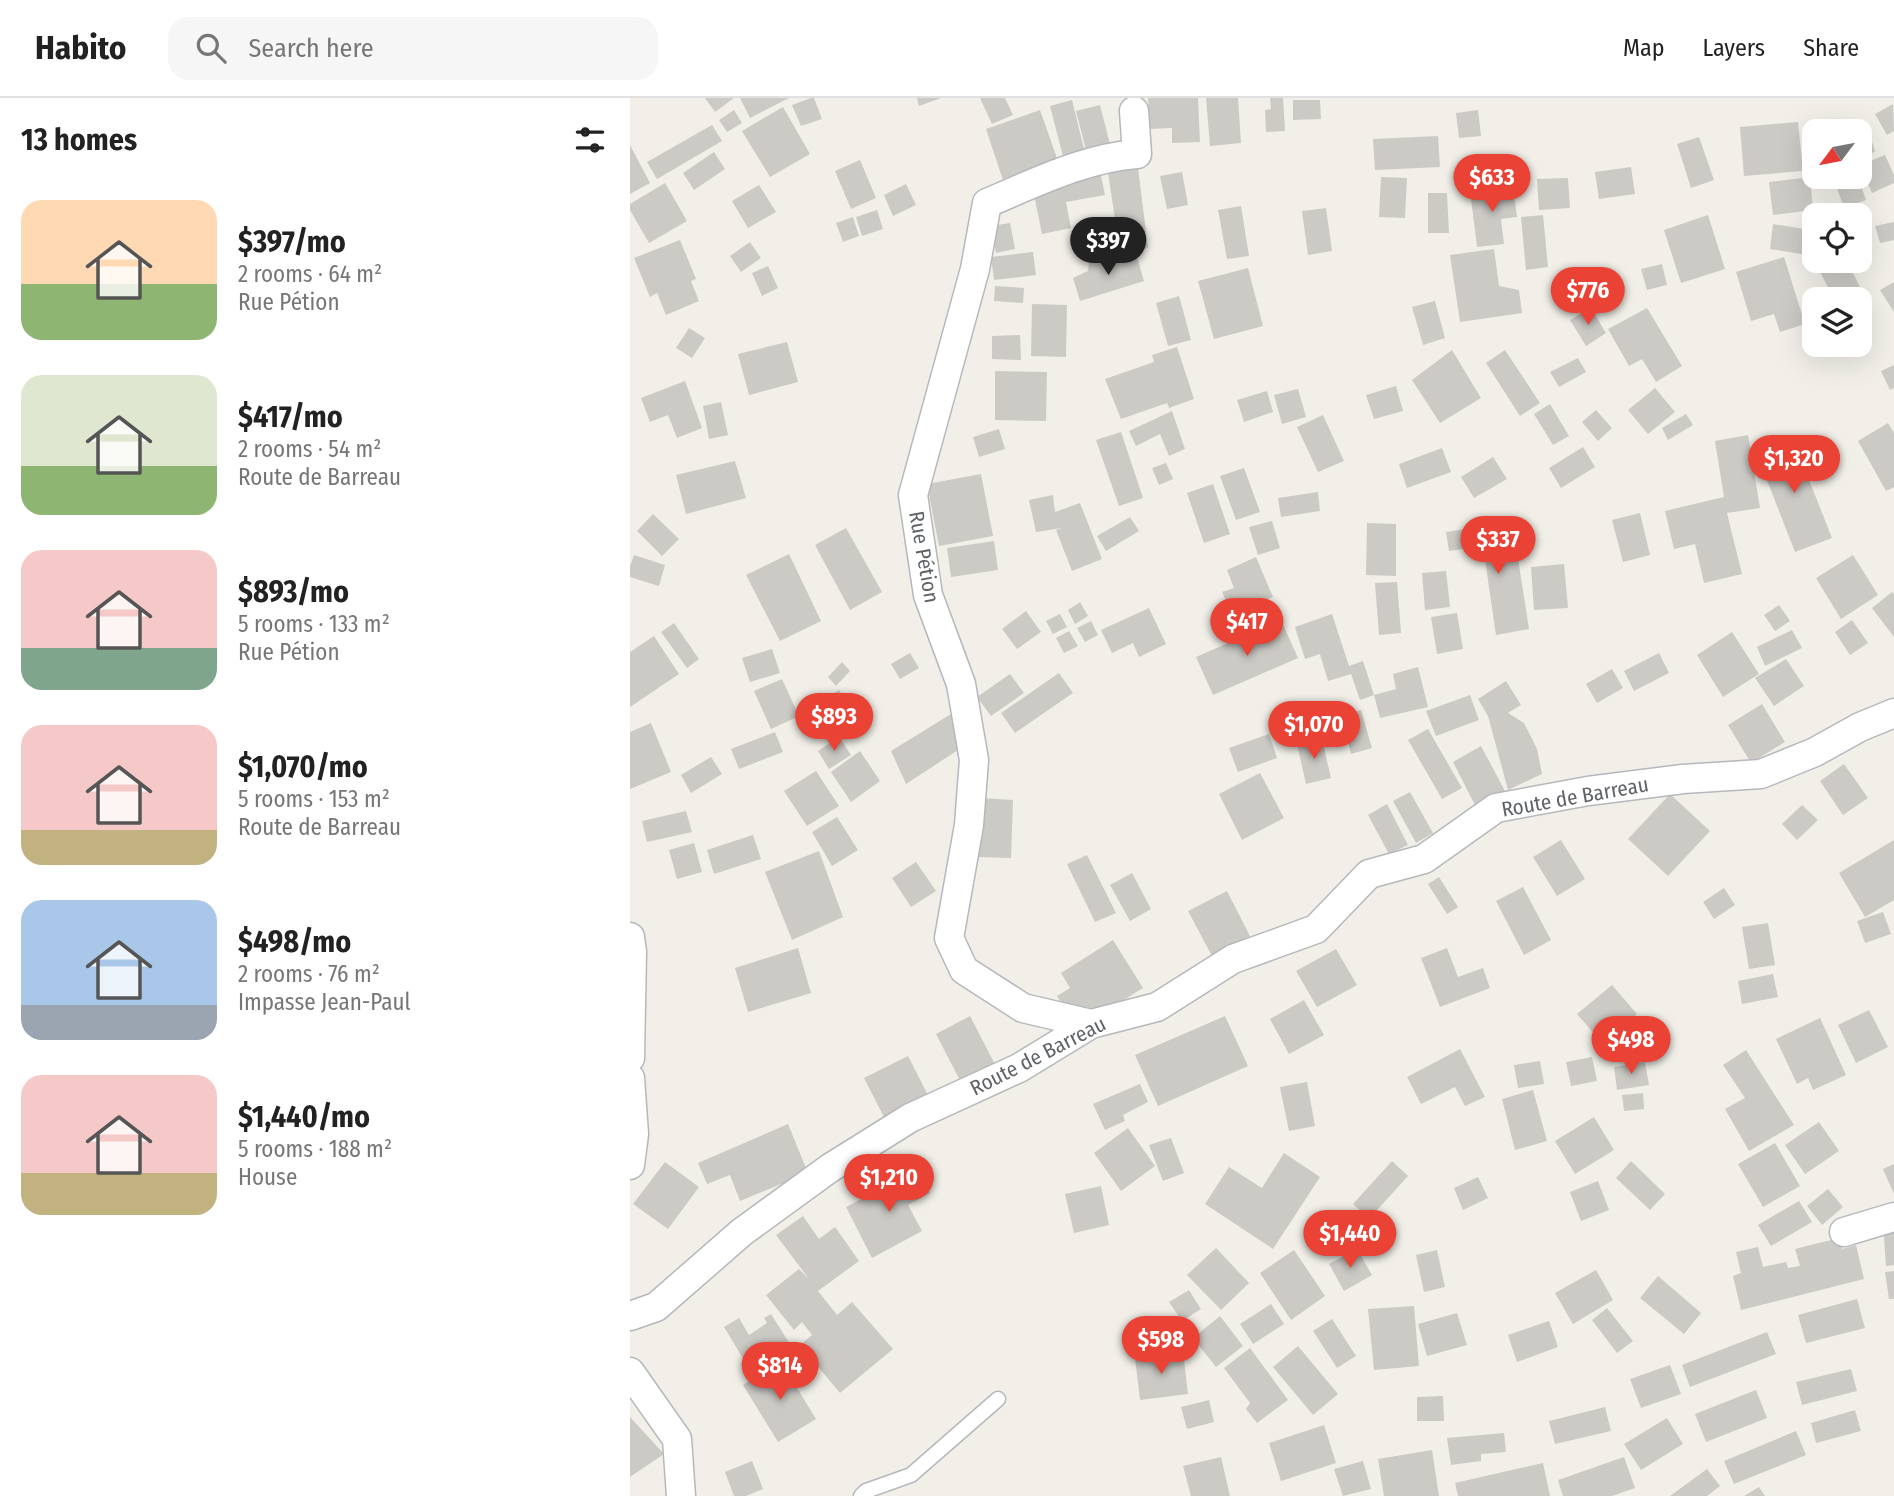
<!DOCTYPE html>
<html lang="en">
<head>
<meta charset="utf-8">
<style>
	body { margin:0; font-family:"Fira Sans Condensed",sans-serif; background:#f6f6f6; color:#222; height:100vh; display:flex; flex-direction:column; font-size:26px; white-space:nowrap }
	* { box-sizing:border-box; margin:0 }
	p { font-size:23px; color:#767676 }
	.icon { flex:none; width:38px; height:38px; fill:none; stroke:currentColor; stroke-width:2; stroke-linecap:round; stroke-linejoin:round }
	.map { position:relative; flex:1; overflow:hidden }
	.sheet { display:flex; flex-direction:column; background:#fff; width:630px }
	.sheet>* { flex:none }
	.needle { width:46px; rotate:238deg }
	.tools { position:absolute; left:1172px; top:21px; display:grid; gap:14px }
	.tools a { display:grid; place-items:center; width:70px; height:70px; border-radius:14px; background:#fff; box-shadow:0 7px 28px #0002; font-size:35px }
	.price { position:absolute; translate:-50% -60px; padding:0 16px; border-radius:24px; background:#ea4335; color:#fff; font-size:23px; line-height:46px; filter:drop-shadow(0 2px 4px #0008) }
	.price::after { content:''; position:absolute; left:50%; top:42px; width:21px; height:16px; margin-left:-10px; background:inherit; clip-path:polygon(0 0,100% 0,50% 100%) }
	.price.active { background:#222; color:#fff }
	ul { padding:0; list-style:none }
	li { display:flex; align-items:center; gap:21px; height:175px; padding:0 21px }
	li span { display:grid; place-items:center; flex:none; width:196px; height:140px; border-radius:21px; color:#555 }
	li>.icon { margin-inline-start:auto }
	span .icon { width:84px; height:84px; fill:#fffc; stroke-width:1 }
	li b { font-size:30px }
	h2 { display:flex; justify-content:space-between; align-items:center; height:84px; padding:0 21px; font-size:30px }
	header { display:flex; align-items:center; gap:42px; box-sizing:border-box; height:98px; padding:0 35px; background:#fff; border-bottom:2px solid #e0e0e0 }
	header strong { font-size:33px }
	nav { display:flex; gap:38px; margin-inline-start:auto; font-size:24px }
	.search { width:490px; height:63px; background:#f6f6f6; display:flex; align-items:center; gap:18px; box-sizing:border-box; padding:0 24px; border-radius:21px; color:#767676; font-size:26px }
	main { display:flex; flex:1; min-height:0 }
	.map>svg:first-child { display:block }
	.building { fill:#cccac5 }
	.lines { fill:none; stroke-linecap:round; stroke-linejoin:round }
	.lane-casing { stroke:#b5b8bc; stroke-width:17 }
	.street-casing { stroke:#b5b8bc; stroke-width:31 }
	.lane { stroke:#fff; stroke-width:14 }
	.street { stroke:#fff; stroke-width:28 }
	.labels { text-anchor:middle; stroke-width:5; stroke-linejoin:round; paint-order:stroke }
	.street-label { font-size:21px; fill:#5f6368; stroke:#fff }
</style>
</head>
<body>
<header>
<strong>Habito</strong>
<div class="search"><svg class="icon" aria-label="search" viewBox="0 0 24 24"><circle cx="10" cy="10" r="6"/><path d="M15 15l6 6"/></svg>Search here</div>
<nav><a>Map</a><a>Layers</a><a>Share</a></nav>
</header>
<main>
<section class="sheet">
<h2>13 homes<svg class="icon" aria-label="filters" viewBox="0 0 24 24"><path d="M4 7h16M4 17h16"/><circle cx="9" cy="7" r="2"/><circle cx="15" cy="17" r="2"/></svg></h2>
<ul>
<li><span style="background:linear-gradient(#ffd9b3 60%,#8fb573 0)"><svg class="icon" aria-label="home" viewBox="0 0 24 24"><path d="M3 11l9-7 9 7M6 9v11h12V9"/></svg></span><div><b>$397/mo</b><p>2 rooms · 64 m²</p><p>Rue Pétion</p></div></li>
<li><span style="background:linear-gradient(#dfe7d0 65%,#8fb573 0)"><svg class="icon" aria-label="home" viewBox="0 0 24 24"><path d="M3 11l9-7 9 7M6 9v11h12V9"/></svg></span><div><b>$417/mo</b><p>2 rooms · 54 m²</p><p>Route de Barreau</p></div></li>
<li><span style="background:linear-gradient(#f6c9c9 70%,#7fa58c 0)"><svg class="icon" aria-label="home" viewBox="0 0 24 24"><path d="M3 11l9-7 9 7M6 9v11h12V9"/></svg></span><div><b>$893/mo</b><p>5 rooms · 133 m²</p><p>Rue Pétion</p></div></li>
<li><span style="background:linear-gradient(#f6c9c9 75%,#c2b280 0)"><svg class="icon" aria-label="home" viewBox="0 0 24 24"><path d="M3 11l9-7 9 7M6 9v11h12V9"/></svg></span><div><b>$1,070/mo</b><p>5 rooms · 153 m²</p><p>Route de Barreau</p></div></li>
<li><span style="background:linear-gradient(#a9c7e8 75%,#9aa5b1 0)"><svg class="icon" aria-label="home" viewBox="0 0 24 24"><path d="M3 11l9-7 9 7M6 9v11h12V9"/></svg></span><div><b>$498/mo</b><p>2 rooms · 76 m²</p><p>Impasse Jean-Paul</p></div></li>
<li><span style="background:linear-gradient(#f6c9c9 70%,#c2b280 0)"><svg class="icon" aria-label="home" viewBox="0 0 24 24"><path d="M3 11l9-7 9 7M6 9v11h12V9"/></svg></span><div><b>$1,440/mo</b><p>5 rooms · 188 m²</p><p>House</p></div></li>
</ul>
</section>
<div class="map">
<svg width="1264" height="1398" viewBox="0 0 1264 1398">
	<rect width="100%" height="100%" fill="#f1efe8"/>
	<!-- building -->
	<path class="building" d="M75,0h29l-19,14z
		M110,0h49l-39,20z
		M181,0h3l8,21 -21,7 -9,-21z
		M287,0h24l-22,8z
		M350,0h25l8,17 -21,9z
		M518,0h50l2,44 -28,1v-15l-22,1z
		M576,0h32l3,45 -31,3z
		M640,0h13l2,33 -19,1 -1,-22 6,-1z
		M442,2l13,53 -21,7 -14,-54z
		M663,2h27l1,19 -28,1z
		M1263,6l1,27 -7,4 -12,-21z
		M470,7l10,39 -24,6 -10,-39z
		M153,9l27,47 -40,23 -28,-46z
		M104,12l8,13 -15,9 -8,-12z
		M410,12l18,51 -55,19 -17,-51z
		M848,12l3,26 -22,2 -3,-25z
		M1236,23l9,31 -15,4v-25h-27z
		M1168,24l5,49 -59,5 -4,-49z
		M82,27l10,16 -65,38 -10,-17z
		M808,38l2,31 -65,3 -2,-31z
		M1185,38v27h-1l-7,-25z
		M1069,39l15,43 -23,8 -14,-44z
		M0,47l20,38 -20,11z
		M84,54l11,17 -31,21 -11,-17z
		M1255,57l9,20v8l-22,10 -12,-28z
		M230,62l16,38 -25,11 -16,-38z
		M1001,69l4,27 -36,5 -4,-27z
		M508,70l10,80 -36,5 -19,-9 11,-24 11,-1 -7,-46z
		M470,73l5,24 -39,7 5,26 -29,6 -10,-49z
		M552,74l6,33 -21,4 -7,-33z
		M751,79l26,1 -2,40 -26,-1z
		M1180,79l3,33 -40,5 -4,-33z
		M1203,79h25l8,23 -22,8z
		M938,80l2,30 -31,2 -2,-31z
		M35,85l22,38 -38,22 -19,-33v-6z
		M276,86l10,21 -23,11 -9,-21z
		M129,87l17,27 -28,16 -16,-27z
		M883,88l4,31 -16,2 3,25 -27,3 -7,-56z
		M798,95h19l2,40h-21z
		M611,108l8,50 -22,3 -9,-49z
		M696,110l6,43 -24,4 -6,-44z
		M247,112l6,19 -21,7 -6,-19z
		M913,117l5,52 -22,3 -5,-53z
		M1078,117l17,54 -44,14 -17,-53z
		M223,119l6,19 -16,6 -7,-19z
		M1264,124v18l-14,3 -5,-17z
		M380,125l5,26 -19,4 -5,-27z
		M1143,126l37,6 -3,25 -37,-6z
		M50,142l16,39 -5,2 8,20 -33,14 -9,-22 -7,4 -16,-39z
		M120,144l11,16 -20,14 -11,-16z
		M864,151l5,37 20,4 3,23 -62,9 -10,-67z
		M403,154l3,23 -42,5 -3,-23z
		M460,156l14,7 33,-4 7,24 -64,20 -7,-23 15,-7z
		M1154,159l21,67 -25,8 -6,-18 -23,7 -15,-49z
		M1197,163h20l13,26 -26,12 -17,-33z
		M1032,166l5,21 -20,5 -6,-21z
		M138,168l10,22 -16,8 -10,-23z
		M618,170l15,58 -49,13 -16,-58z
		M1264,184v30l-14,-22z
		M365,188l29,2 -1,15 -29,-2z
		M549,198l12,44 -23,6 -12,-43z
		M805,203l10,37 -22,7 -11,-38z
		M402,206l35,1 -1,52 -35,-1z
		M961,210l15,25 -20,13 -16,-26z
		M1017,210l35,58 -26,16 -14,-23 -13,7 -21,-37z
		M59,230l16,10 -13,20 -16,-10z
		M390,237l1,25 -29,-1v-23z
		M157,244l11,40 -49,13 -11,-41z
		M547,249l17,52 -25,9 -2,-5 -46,16 -16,-40 49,-17 -2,-7z
		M822,252l29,48 -41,25 -28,-43z
		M875,252l35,53 -20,13 -34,-53z
		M948,260l8,14 -27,15 -9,-15z
		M1264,267v23l-4,2 -9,-19z
		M365,273l52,1 -1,49 -51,-1z
		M55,283l17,47 -25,10 -9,-23 -18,7 -9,-24z
		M766,288l7,25 -29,8 -8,-24z
		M1025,290l20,24 -27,22 -20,-24z
		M668,291l8,28 -24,7 -8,-29z
		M637,293l6,21 -29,10 -7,-22z
		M91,304l7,33 -19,4 -6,-33z
		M920,306l19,32 -16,9 -19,-31z
		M966,312l16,18 -14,13 -16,-19z
		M542,313l13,38 -16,7 -9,-22 -24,12 -7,-15z
		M1056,316l7,11 -25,15 -6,-12z
		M693,317l21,46 -26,11 -21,-45z
		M1258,325l6,10v54l-8,4 -28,-50z
		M369,331l6,20 -26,8 -6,-20z
		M491,334l22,66 -24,8 -23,-66z
		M1118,337l12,73 -33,5 15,61 -38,9 -9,-39 -21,5 -9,-38 59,-14 -9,-56z
		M1162,339l40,101 -37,14 -39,-100z
		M953,349l12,20 -34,21 -12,-20z
		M812,350l9,24 -44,16 -8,-24z
		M863,359l14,22 -33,19 -13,-21z
		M105,363l11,37 -60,16 -10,-39z
		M536,365l7,16 -14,6 -7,-17z
		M614,370l16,44 -24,8 -16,-44z
		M351,376l12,62 -54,10 -12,-62z
		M583,386l17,50 -26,9 -17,-50z
		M688,394l2,19 -39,6 -3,-19z
		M423,397l2,17 25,-9 22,56 -30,12 -16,-41 6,-2 -26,4 -7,-32z
		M1010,415l10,42 -27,7 -11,-42z
		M23,416l26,25 -17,17 -25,-25z
		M500,419l9,14 -33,20 -9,-15z
		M642,423l8,27 -22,7 -9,-28z
		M737,425l29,1v52l-30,-1z
		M853,428l1,11 30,-4 15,96 -33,6 -13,-89 -34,5 -3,-19z
		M216,430l36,64 -32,18 -35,-65z
		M364,443l4,29 -47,7 -4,-29z
		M159,456l32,67 -41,20 -34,-66z
		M4,457l31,10 -6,21 -29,-9v-11z
		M1223,457l25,40 -37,24 -25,-41z
		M626,459l17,40 -41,17 -10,-22 12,-4 -7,-18z
		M934,466l4,44 -34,2 -3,-43z
		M816,473l4,36 -25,3 -3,-37z
		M767,484l4,51 -22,2 -4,-52z
		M1262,494l2,2v43l-22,-29z
		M450,504l8,14 -13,8 -7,-14z
		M1149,507l11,16 -15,10 -11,-16z
		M519,510l17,36 -27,13 -6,-14 -21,10 -11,-23z
		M396,513l15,21 -24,17 -15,-20z
		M827,515l6,36 -26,5 -6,-37z
		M430,516l7,13 -14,7 -7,-13z
		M702,516l17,52 14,-5 11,34 -14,5 -9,-26 -23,7 -8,-27 -15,5 -10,-32z
		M651,522l17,38 -85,37 -17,-38z
		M1222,522l16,23 -18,12 -15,-23z
		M461,523l7,14 -13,7 -8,-14z
		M44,525l25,36 -12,9 -26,-36z
		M1162,532l10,18 -37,18 -8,-19z
		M439,533l9,15 -14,7 -8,-15z
		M1102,534l27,42 -36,23 -26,-42z
		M24,538l25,38 -49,33v-55z
		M142,551l8,24 -30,9 -8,-24z
		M280,555l9,15 -19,11 -9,-15z
		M1029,555l10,20 -35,18 -10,-20z
		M1156,561l18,27 -30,20 -19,-28z
		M212,564l8,9 -14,15 -8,-9z
		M788,569l10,40 -48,11 -6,-23 22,-6 -3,-15z
		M982,571l11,19 -26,15 -11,-19z
		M429,575l14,20 -58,40 -14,-20z
		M380,576l14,19 -33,23 -14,-19z
		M152,581l17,37 -28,13 -17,-38z
		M876,583l15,24 -13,8 16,10 13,26 5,25 -34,16 -20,-74 -10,-17z
		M209,592l18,29 -24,14 -18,-28z
		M840,597l9,25 -43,16 -10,-25z
		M1132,606l23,38 -34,21 -23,-38z
		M731,612l11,38 -21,6 -10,-38z
		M321,616l7,36 -52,34 -15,-33z
		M21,625l20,49 -41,17v-57z
		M798,631l34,59 -20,11 -34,-59z
		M145,634l8,20 -44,17 -8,-20z
		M639,636l8,24 -39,14 -9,-24z
		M209,639l12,18 -22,14 -11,-18z
		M692,641l9,39 -25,6 -9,-40z
		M851,648l24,45 -29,16 -23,-45z
		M230,653l20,30 -29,21 -20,-30z
		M81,659l11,17 -31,19 -10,-18z
		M1214,666l24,34 -25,17 -23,-34z
		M186,673l23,35 -32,20 -23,-35z
		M630,675l24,45 -42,22 -23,-46z
		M780,694l23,41 -17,10 -23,-42z
		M1040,696l40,37 -42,45 -40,-37z
		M350,700l33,2 -2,58 -33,-1z
		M757,706l21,41 -19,9 -21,-39z
		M1172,707l16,15 -21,20 -15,-16z
		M56,713l6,21 -45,10 -5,-21z
		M207,719l21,33 -26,16 -20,-34z
		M123,737l8,24 -47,15 -7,-24z
		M931,742l24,39 -28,17 -24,-39z
		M1264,742v60l-29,17 -26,-44z
		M64,745l8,29 -25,7 -8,-29z
		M189,753l24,66 -51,23 -27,-68z
		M457,757l29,58 -21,9 -28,-58z
		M286,764l20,29 -25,16 -19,-29z
		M502,775l19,36 -21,12 -20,-36z
		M809,779l19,30 -11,7 -19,-30z
		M893,789l28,53 -27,15 -28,-54z
		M1094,790l11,17 -21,14 -11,-17z
		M597,793l23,45 -38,20 -24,-45z
		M1253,814l8,22 -26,9 -8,-22z
		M1138,825l7,42 -26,4 -7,-42z
		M483,842l30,48 -53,33 -19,-3 -14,-22 13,-8 -9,-15z
		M168,850l13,45 -63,19 -13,-44z
		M817,850l11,29 25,-9 7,20 -50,19 -19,-49z
		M706,851l21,36 -40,22 -21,-36z
		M1143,876l5,23 -36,7 -4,-23z
		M982,887l25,29 -34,30 -26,-30z
		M674,902l20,35 -35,19 -19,-35z
		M1239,912l19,37 -32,16 -18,-38z
		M340,918l29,56 -34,18 -29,-56z
		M595,918l23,50 -90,40 -23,-51z
		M1190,920l26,57 -33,15 -5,-12 -11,6 -21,-45z
		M830,951l25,48 -20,9 -10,-19 -34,17 -14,-27z
		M1116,952l48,75 -45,26 -24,-42 20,-11 -22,-33z
		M278,958l24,47 -44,22 -24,-47z
		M962,959l5,24 -26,5 -5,-24z
		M910,963l4,23 -26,4 -4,-23z
		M1015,964l4,23 -32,5 -3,-23z
		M677,984l8,44 -26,5 -9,-44z
		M510,986l8,18 -25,13 2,6 -20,9 -12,-26z
		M903,992l14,51 -32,9 -13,-51z
		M1013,995l1,16 -20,2 -2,-16z
		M964,1019l20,33 -39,24 -20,-33z
		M1189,1024l20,29 -34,23 -20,-29z
		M158,1026l20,49 -68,28 -10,-26 -23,9 -9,-21z
		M498,1030l27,38 -34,25 -27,-38z
		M541,1040l13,35 -21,8 -14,-36z
		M1145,1045l25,43 -37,21 -25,-43z
		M654,1055l36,24 -47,72 -68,-45 24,-37 33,21z
		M762,1063l16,15 -39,43 -16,-15z
		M1001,1063l34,33 -15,16 -34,-32z
		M35,1064l34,25 -31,42 -35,-25z
		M1264,1066v30l-11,-25z
		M288,1071l12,24 -22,12 14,26 -50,27 -26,-51z
		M848,1079l10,21 -25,12 -9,-22z
		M968,1083l11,29 -28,11 -11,-29z
		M471,1088l8,39 -35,8 -9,-39z
		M1198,1091l15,18 -21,18 -15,-19z
		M1169,1103l13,21 -41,24 -13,-21z
		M173,1118l16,23 16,-12 24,34 -41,30 19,24 15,-13 41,47 -53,44 -25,-30 -7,5 -15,-17 19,-16 -10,-13 -8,8 -28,-35 33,-26 10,10 -33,-44z
		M1253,1125h11v42l-8,1z
		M1209,1140l3,11 14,-4 8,34 -123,31 -8,-34 8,-3 -5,-21 22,-5 5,20 23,-5 2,6 12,-2 -5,-17z
		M586,1150l33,35 -28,27 -34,-35z
		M727,1151l15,26 -28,16 -15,-27z
		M664,1152l31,46 -34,24 -31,-47z
		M807,1152l8,37 -21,5 -8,-37z
		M966,1172l17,30 -40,24 -18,-31z
		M1264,1173v28h-5l-4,-27z
		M1028,1178l43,37 -17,21 -44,-36z
		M559,1192l12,19 -19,12 -13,-19z
		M1227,1201l8,29 -59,15 -8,-28z
		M641,1206l13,20 -31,20 -13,-20z
		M784,1208l5,60 -45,4 -6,-61z
		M977,1210l26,33 -16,12 -25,-33z
		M827,1215l10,32 -40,11 -9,-32z
		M141,1216l19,30 -40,26 -26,-43 15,-9 10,17 18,-12 -3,-5z
		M590,1218l23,30 -27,21 -23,-29z
		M702,1221l24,37 -19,12 -24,-37z
		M919,1223l9,26 -41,15 -9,-27z
		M1137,1234l9,22 -86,33 -8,-22z
		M668,1248l40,48 -25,21 -40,-48z
		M620,1250l38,52 -31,23 -11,-14 4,-6 -26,-35z
		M553,1254l5,42 -48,6 -5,-42z
		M151,1264l35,57 -38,23 -35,-57z
		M1040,1267l11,29 -40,14 -11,-29z
		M1221,1271l6,22 -55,14 -6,-23z
		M1126,1292l11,28 -61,24 -11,-28z
		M813,1298l1,25h-27v-24z
		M579,1302l5,22 -27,7 -6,-22z
		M975,1309l6,24 -56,13 -6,-23z
		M1225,1312l6,21 -45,12 -5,-20z
		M0,1319l34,37 -34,23z
		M1037,1320l16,26 -42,26 -17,-26z
		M694,1327l12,38 -55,18 -12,-38z
		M1166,1333l10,24 -72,29 -10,-23z
		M874,1335l2,19 -25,2v7l-30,4 -4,-27z
		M802,1352l7,46h-55l-6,-37z
		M591,1359l9,39h-39l-8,-30z
		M994,1359l11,31 -23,8h-49l-5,-16z
		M122,1363l11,28 -17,7h-12l-9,-24z
		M733,1363l8,28 -28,7 -9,-27z
		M913,1365l7,33h-92l-3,-13z
		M1077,1371l13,17 -13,10h-37z
		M1129,1389l6,9h-21z"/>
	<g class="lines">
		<!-- lane casing -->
		<g class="lane-casing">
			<path id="lane" d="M231,1398l5,-5 45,-16 87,-76"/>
		</g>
		<!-- street casing -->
		<g class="street-casing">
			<path id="street" d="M0,839l2,15 -2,106
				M461,926l-68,-16 -59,-38 -15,-32 20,-113 5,-65 -13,-76 -33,-89 -15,-100 62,-226 12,-66c48,-20 97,-45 150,-49l-3,-43
				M0,980l4,56 -4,31
				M1214,1134l50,-15
				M0,1218l26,-9 86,-75 88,-64 80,-50 109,-50 72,-44 66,-17 76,-48 83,-30 53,-55 55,-15 72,-51 92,-17 95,-12 78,-5 54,-22 45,-25 34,-14
				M0,1274l47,67 4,57"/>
		</g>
		<!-- lane -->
		<use href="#lane" class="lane"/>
		<!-- street -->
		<use href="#street" class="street"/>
	</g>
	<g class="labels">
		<!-- street labels -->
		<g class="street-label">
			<text transform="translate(294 459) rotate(80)" y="7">Rue Pétion</text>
			<text transform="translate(945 699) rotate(-10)" y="7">Route de Barreau</text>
			<text transform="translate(408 958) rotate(-27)" y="7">Route de Barreau</text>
		</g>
	</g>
</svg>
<div class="tools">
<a><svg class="needle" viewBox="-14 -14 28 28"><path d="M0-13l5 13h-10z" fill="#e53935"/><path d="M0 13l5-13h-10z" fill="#767676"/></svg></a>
<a><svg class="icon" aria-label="locate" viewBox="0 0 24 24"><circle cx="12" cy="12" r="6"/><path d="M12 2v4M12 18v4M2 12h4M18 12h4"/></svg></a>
<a><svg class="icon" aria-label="layers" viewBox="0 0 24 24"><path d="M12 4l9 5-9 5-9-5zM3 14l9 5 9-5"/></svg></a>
</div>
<b class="price" style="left:862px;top:116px">$633</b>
<b class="price active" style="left:478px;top:179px">$397</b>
<b class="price" style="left:958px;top:229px">$776</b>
<b class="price" style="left:1164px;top:397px">$1,320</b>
<b class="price" style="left:868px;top:478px">$337</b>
<b class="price" style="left:617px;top:560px">$417</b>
<b class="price" style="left:204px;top:655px">$893</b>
<b class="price" style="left:684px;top:663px">$1,070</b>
<b class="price" style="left:1001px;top:978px">$498</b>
<b class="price" style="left:259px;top:1116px">$1,210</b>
<b class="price" style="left:720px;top:1172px">$1,440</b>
<b class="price" style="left:531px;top:1278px">$598</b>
<b class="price" style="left:150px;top:1304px">$814</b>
</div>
</main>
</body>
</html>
